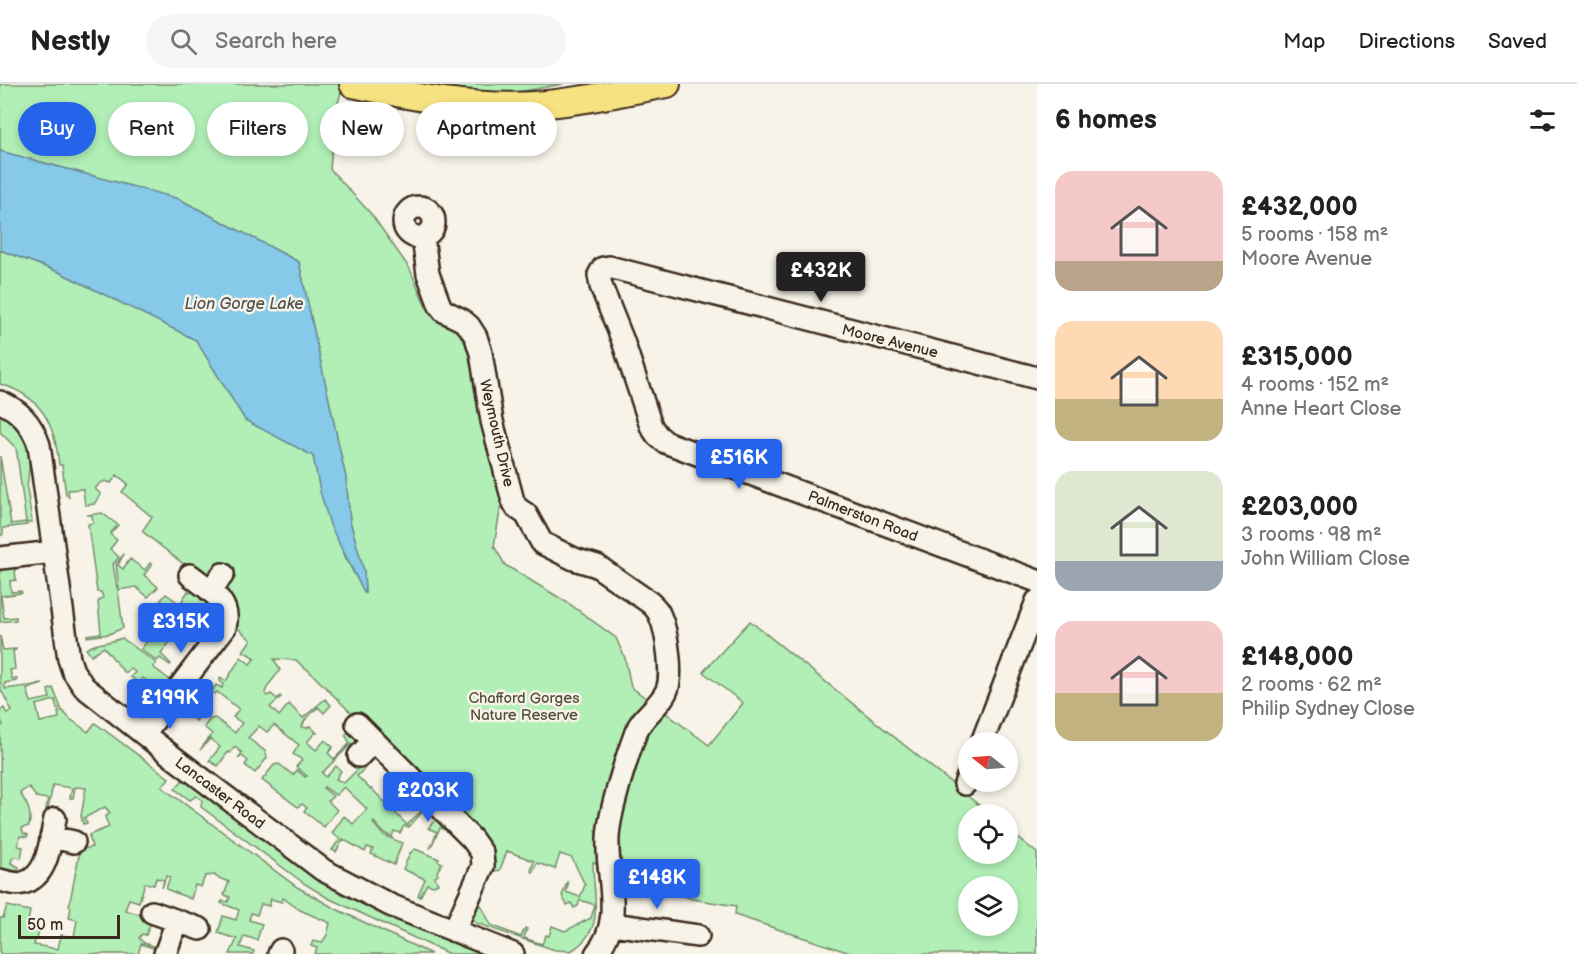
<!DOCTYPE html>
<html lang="en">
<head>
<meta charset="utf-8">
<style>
	body { margin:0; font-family:"Balsamiq Sans",sans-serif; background:#f6f6f6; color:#202124; height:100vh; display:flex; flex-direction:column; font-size:22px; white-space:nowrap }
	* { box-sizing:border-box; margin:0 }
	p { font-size:20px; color:#757577 }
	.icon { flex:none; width:33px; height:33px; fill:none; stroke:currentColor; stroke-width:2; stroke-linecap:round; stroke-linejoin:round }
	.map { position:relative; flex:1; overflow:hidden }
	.details { display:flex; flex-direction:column; background:#fff; width:540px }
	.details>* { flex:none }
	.hud { position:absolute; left:18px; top:18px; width:570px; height:54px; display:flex; gap:12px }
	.needle { width:39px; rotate:287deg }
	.tools { position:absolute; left:958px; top:648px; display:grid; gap:12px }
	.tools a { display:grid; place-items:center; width:60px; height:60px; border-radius:50%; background:#fff; box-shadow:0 3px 9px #0003; font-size:30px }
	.scale { position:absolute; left:18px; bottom:15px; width:102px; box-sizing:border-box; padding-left:6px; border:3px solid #3b2a1e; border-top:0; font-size:16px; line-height:21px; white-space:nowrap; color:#3b2a1e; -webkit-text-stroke:4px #f7f3e8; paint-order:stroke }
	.price { position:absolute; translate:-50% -51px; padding:0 14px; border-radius:6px; background:#2563eb; color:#fff; font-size:20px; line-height:39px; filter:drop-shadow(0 2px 3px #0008) }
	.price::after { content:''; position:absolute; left:50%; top:36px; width:18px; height:14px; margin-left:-9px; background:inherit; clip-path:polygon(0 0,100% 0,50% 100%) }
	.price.on { background:#222; color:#fff }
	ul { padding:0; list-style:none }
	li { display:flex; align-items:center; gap:18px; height:150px; padding:0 18px }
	li span { display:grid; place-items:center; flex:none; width:168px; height:120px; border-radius:18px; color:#555 }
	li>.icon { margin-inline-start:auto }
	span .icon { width:72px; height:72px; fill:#fffc; stroke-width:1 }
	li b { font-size:26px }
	h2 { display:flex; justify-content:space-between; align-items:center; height:72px; padding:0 18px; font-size:26px }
	.chip { padding:0 21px; border-radius:27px; background:#fff; box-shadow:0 3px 9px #0003; font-size:21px; line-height:54px }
	.chip.on { background:#2563eb; color:#fff }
	header { display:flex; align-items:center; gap:36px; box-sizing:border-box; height:84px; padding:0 30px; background:#fff; border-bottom:2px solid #e0e0e0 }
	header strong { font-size:28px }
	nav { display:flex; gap:33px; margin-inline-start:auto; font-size:21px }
	.search { width:420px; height:54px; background:#f6f6f6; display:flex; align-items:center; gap:15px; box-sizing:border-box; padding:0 21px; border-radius:33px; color:#757577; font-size:22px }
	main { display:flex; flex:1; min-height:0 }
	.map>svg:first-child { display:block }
	.green { fill:#b1efb6; stroke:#768c6a; stroke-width:1.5; fill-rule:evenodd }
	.water { fill:#87c9e8; stroke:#698997; stroke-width:1.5 }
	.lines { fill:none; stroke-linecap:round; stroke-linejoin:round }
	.minor-casing { stroke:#3b2a1e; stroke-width:26 }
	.major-casing { stroke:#3b2a1e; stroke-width:30 }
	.minor { stroke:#f7f3e8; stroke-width:21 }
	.major { stroke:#f7e281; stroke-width:26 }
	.labels { text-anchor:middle; stroke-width:5; stroke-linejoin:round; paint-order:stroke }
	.street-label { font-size:15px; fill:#3b2a1e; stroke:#f7f3e8 }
	.park-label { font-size:15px; fill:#53513c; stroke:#f7f3e8 }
	.water-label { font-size:16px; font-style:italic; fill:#4e5250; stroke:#f7f3e8 }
</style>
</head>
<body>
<header>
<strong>Nestly</strong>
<div class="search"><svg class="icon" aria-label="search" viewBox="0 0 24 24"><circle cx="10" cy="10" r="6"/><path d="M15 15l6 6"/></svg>Search here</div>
<nav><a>Map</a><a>Directions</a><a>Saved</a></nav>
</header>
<main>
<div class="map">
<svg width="1037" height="870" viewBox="0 0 1037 870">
	<rect width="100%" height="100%" fill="#f7f3e8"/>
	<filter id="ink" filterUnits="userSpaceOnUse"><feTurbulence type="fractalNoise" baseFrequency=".0167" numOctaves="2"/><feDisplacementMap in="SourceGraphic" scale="12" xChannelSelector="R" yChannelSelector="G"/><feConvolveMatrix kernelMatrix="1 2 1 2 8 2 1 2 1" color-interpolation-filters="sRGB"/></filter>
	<g filter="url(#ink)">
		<!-- green -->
		<path class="green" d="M0,0h343l-8,31 -5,54 42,46 38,54 16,38 15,12 27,10 35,165 -9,52 11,19 63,38 48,35 9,20 6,29 78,58 34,-42 -40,-31 47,-51 240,193h-21v40h39v-24l29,23v101h-184l-118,-39 1,-9 -44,-7 -99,-37c-1,33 15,67 -22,89l-16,-1 -79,-27 -6,-5 8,-19 13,26 30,12 4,-9 2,1 -3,9 18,6 4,-9 3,1 3,-10 13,5 26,-13 4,-13 -15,-5 -2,6 -4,2 -3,-5 -4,2 -5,-9 5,-14 1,3 -2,7 14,5 5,-12 -13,-27 -12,-4 -5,15 -18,-6 -4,9 -2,-1 3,-10 -27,-10 -7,19 -10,2 -12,-33 -171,-170h-2l-9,-9 -22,-1 6,11c-4,7 -13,14 -15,23l2,3 4,-2 6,5 3,-3 1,1 -11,10 9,9 10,-12 14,14 22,-19 6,6 -7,8 -6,-6 -13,13 -3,7 5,1 3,-2 7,7h-2l-8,9 9,8 9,-10 8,7 -5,6 6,6 16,-16 -5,-8 6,-5 8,8 -1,7 -4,-1 -5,2 -27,27 4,4 10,-11 5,5 -5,8 8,4 27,-27h6l-20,20 13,13h2l35,36 19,-19 24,26 -10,-4 -10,21 7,-17 -9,-4 8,-9 -11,-10 -16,18 -5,-1 -4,7 -6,-2 -2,6 -8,-4 -10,-11 -1,1 10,12 19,8 -8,22 -23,-11 2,-5 -6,-2 -2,5 -22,-13 -7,13 -4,-2 8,-11 -8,-6 12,-17 9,8 14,-15 -23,-22 -8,8 -12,-8 -1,1 10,8 -5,5 9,9 -13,17 -20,-16 3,-3 -5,-4 -4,3 -36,-27 12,-15 5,-1 14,11 4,-5 8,7 2,-1 -11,-9 6,-7 -9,-6 6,-9 -25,-20 -7,7 -8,-6 -11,12 18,14 1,6 -12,15 -10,-8 3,-4 -6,-5 -4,3 4,-6 -7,-6 -5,6 -2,-1 -10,14 -9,-5 11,-14 -10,-8 -10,11 12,-16 -8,-7 6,-8 5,-1 20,15 7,-10 -9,-6 6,-8 -22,-17 -2,2 -4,-2 5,-7 6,3 1,-4 -3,-3v-3l6,3 15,-24 9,7 5,-6 -12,-7 8,-11 -18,-16 -20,-48 -12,2 -59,-47 10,-14 -30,-25 6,-8 -11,-9 -6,8 -6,-2 -6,3 -4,5 6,5 -7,10 -9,1 -2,-16 -15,1 1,7 -3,-2 -4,-30h-3c-4,-41 -17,-69 -59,-81v-134l59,22 137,68 49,80 68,35c9,50 25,95 52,137l-1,-21 -14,-50 -4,-43 -47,-216 -120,-63 -179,-48zM969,802h39v40h-39z
			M422,0h141l-67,12z
			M0,330l16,11 11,17 3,18 -3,28 5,34 -6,1 1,2 -24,3v6l-3,2v-80l11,68 15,-2 -9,-68 -1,-6 -16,-16z
			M102,429l16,12 -8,9 7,6 -7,9 9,8 -6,7 4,24h2l-3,-24 8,-10 -6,11 5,4 7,-10 15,11 5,-7 2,2 -8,10 14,12 -10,10 -12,-10 -18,3 5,38 -14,6 -22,3v-2l14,-2 -3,-31 5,-5 -2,-5h-4l-9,-68 5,-1 -1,-8h-5z
			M0,481l16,1 1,2 -2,1 1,11 -6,1 1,11 10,-1 1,2 -21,3 3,22 12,-1v3l-16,2z
			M193,506l25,19 -2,2 -10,-7 -12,16 -11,-10 -7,9 7,5 -22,30 10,10 -1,1 -10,-7 -3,3 -16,-12 21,-28 -7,-6 5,-7 -3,-3 9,-11 14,10 8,-13 2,2z
			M0,552l3,14 13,-1v1l-3,1 2,18 -5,1 2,9h5v2l-12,2v6l38,-5 -16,5 4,13 19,-4 -2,-8 5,-2 8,20 -4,1 -2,-9 -19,5 4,17 19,-4 -1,-6 4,-2 7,8 19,14 7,-9 74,55 -7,9 135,100 37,21 97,46h-116l2,-6 -6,-2 2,-5 9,2 5,-8 3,-12 -30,-13 -17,-12 -1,4 -11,-3 -2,7 -8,-2 -4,11 -6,-2 -2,7 13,4 -5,16 -13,-4 -4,11 14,4 -1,3h-23l7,-15 -19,-6 5,-17 13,4 3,-10 -18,-7 1,-2 6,1 2,-5 -6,-2 5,-13 -13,-5 -1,-2 -10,1 -4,11 -6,-2 -4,14 -25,-10 4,-12 -4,-1 -4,12 2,-8 -8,-2 -2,7 -9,-2 -6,19 -10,-3 -4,11 23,7 3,5 -5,13 -4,-1 -3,4 5,5 13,4 -1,2 -15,-5 -3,10h-138v-36h3l4,-12 23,5 -2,11 6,2 5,6 -2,10h-2l-1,5 24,4 3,-14 13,2 3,-17 -8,-2 2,-11 -2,-1 11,-56 12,-3 -3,-12 20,-8 -4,-10 5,-4 -5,-6 -21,11 3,5 -4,1 -2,-8 5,-28 -11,-1 -2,11h-3l2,-10 -19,-3 -5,24h-2l2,-10 -12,-2 -7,-10 -9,6c8,12 12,20 9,33l-7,2 1,5 5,2 -1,2 -7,-1 -2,10 5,1 -2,11 -6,-1 -3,2 -1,4 8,4 -1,4 -17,-3 -1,-141 3,-2 -3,-7v-7l4,-3 3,6 5,-3 -12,-23 2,-2 -2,-5z
			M122,554l34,25 -3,4 17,13v4l-12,16 3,-10 -8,-7 -5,7 -2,-1 4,-6 -7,-5 -4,5 -8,-6 4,-5 -5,-4 -4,5 -3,-2 -19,-24 -13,8 -5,-6c10,-7 25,-6 36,-11z
			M187,607h5l18,13 -14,17 -8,-6 -3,2 -11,-9z
			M186,692l140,105 163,73h-40l-121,-56 -23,-14 -104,-77 1,-7 -6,-4 -6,4 -15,-11z
			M415,765l24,10 -1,2 4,2 -5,9 1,3 -3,2 3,7 -5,2 -6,-2 -7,13 -2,-2 7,-16 -22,-10 7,-16z"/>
		<!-- water -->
		<path class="water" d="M0,67l179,48 120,63 47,216 4,43 14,50 1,23 -35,-69 -10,-34 -7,-35 -68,-36 -49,-80 -137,-68 -59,-22z"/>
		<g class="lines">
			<!-- minor casing -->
			<g class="minor-casing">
				<path id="minor" d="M404 138a15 15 0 1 1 30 0a15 15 0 1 1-30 0Z
					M423,153l5,37 12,32 4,5 18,9 7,6 7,11 5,16 11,68 21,80 4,7 9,6 16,29 32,16 23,7 52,36c5,4 9,8 11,14 7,15 14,62 6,76 -8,16 -24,24 -30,40 -9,24 -17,50 -23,75 -2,10 -5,21 -5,32 -2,40 17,81 -12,115
					M1037,294l-428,-111 -6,1 -4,7 2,11 22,55 28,85 6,9 8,7 372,139
					M0,318c20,8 32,22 39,43l30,214 4,12 11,16 89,70 150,113 67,35 123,49
					M0,474l54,-6
					M210,507l13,-17
					M357,640l115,115 10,14 1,13 -29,65
					M144,650l81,-107c7,-26 -17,-38 -35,-52
					M982,658l55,-141
					M359,672l14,-15
					M965,700l4,-10
					M51,753l23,5
					M0,796c7,2 16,5 23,3 26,-6 27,-43 32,-64
					M152,828l48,17
					M612,840l86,12
					M165,870l12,-33
					M279,870l2,-4"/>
			</g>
			<!-- major casing -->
			<g class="major-casing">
				<path id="major" d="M353,0c60,13 121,25 182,21 44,-3 88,-13 132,-21"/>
			</g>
			<!-- minor -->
			<use href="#minor" class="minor"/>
			<!-- major -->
			<use href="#major" class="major"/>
		</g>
	</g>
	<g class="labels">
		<!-- street labels -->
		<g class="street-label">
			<text transform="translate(890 257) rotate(14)" y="5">Moore Avenue</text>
			<text transform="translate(497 349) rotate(77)" y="5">Weymouth Drive</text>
			<text transform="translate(863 432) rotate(21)" y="5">Palmerston Road</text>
			<text transform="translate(220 709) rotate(37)" y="5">Lancaster Road</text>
		</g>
		<!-- park labels -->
		<g class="park-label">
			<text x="524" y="619">Chafford Gorges<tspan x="524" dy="17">Nature Reserve</tspan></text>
		</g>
		<!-- water labels -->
		<g class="water-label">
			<text x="244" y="225">Lion Gorge Lake</text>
		</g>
	</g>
</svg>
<div class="tools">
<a><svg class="needle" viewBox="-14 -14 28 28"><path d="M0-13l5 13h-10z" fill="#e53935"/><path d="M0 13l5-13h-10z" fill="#757577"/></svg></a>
<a><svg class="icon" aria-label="locate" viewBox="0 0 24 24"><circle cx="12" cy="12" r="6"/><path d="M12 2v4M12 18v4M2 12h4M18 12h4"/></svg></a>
<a><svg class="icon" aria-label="layers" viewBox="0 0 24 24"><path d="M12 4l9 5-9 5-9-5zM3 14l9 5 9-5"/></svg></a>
</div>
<div class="scale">50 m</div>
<b class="price on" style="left:821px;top:219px">£432K</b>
<b class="price" style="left:739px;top:406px">£516K</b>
<b class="price" style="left:181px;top:570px">£315K</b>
<b class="price" style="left:170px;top:646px">£199K</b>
<b class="price" style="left:428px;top:739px">£203K</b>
<b class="price" style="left:657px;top:826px">£148K</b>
<div class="hud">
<a class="chip on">Buy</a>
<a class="chip">Rent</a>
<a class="chip">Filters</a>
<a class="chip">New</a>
<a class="chip">Apartment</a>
</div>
</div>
<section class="details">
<h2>6 homes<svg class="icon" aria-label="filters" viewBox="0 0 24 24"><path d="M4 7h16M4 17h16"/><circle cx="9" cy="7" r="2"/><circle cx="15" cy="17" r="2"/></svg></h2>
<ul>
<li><span style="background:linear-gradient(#f6c9c9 75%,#b9a48a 0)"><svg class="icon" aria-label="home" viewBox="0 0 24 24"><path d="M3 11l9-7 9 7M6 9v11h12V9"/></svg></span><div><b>£432,000</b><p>5 rooms · 158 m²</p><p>Moore Avenue</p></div></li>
<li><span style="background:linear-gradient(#ffd9b3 65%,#c2b280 0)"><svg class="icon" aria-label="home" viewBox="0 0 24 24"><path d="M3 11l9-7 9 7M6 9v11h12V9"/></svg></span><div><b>£315,000</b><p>4 rooms · 152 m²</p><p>Anne Heart Close</p></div></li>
<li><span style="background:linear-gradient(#dfe7d0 75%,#9aa5b1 0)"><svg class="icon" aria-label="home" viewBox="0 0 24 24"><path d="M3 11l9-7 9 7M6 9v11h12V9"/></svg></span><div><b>£203,000</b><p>3 rooms · 98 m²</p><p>John William Close</p></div></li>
<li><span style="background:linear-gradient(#f6c9c9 60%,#c2b280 0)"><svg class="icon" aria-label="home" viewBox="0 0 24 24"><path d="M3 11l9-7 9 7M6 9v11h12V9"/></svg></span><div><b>£148,000</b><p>2 rooms · 62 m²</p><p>Philip Sydney Close</p></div></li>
</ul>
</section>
</main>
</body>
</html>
